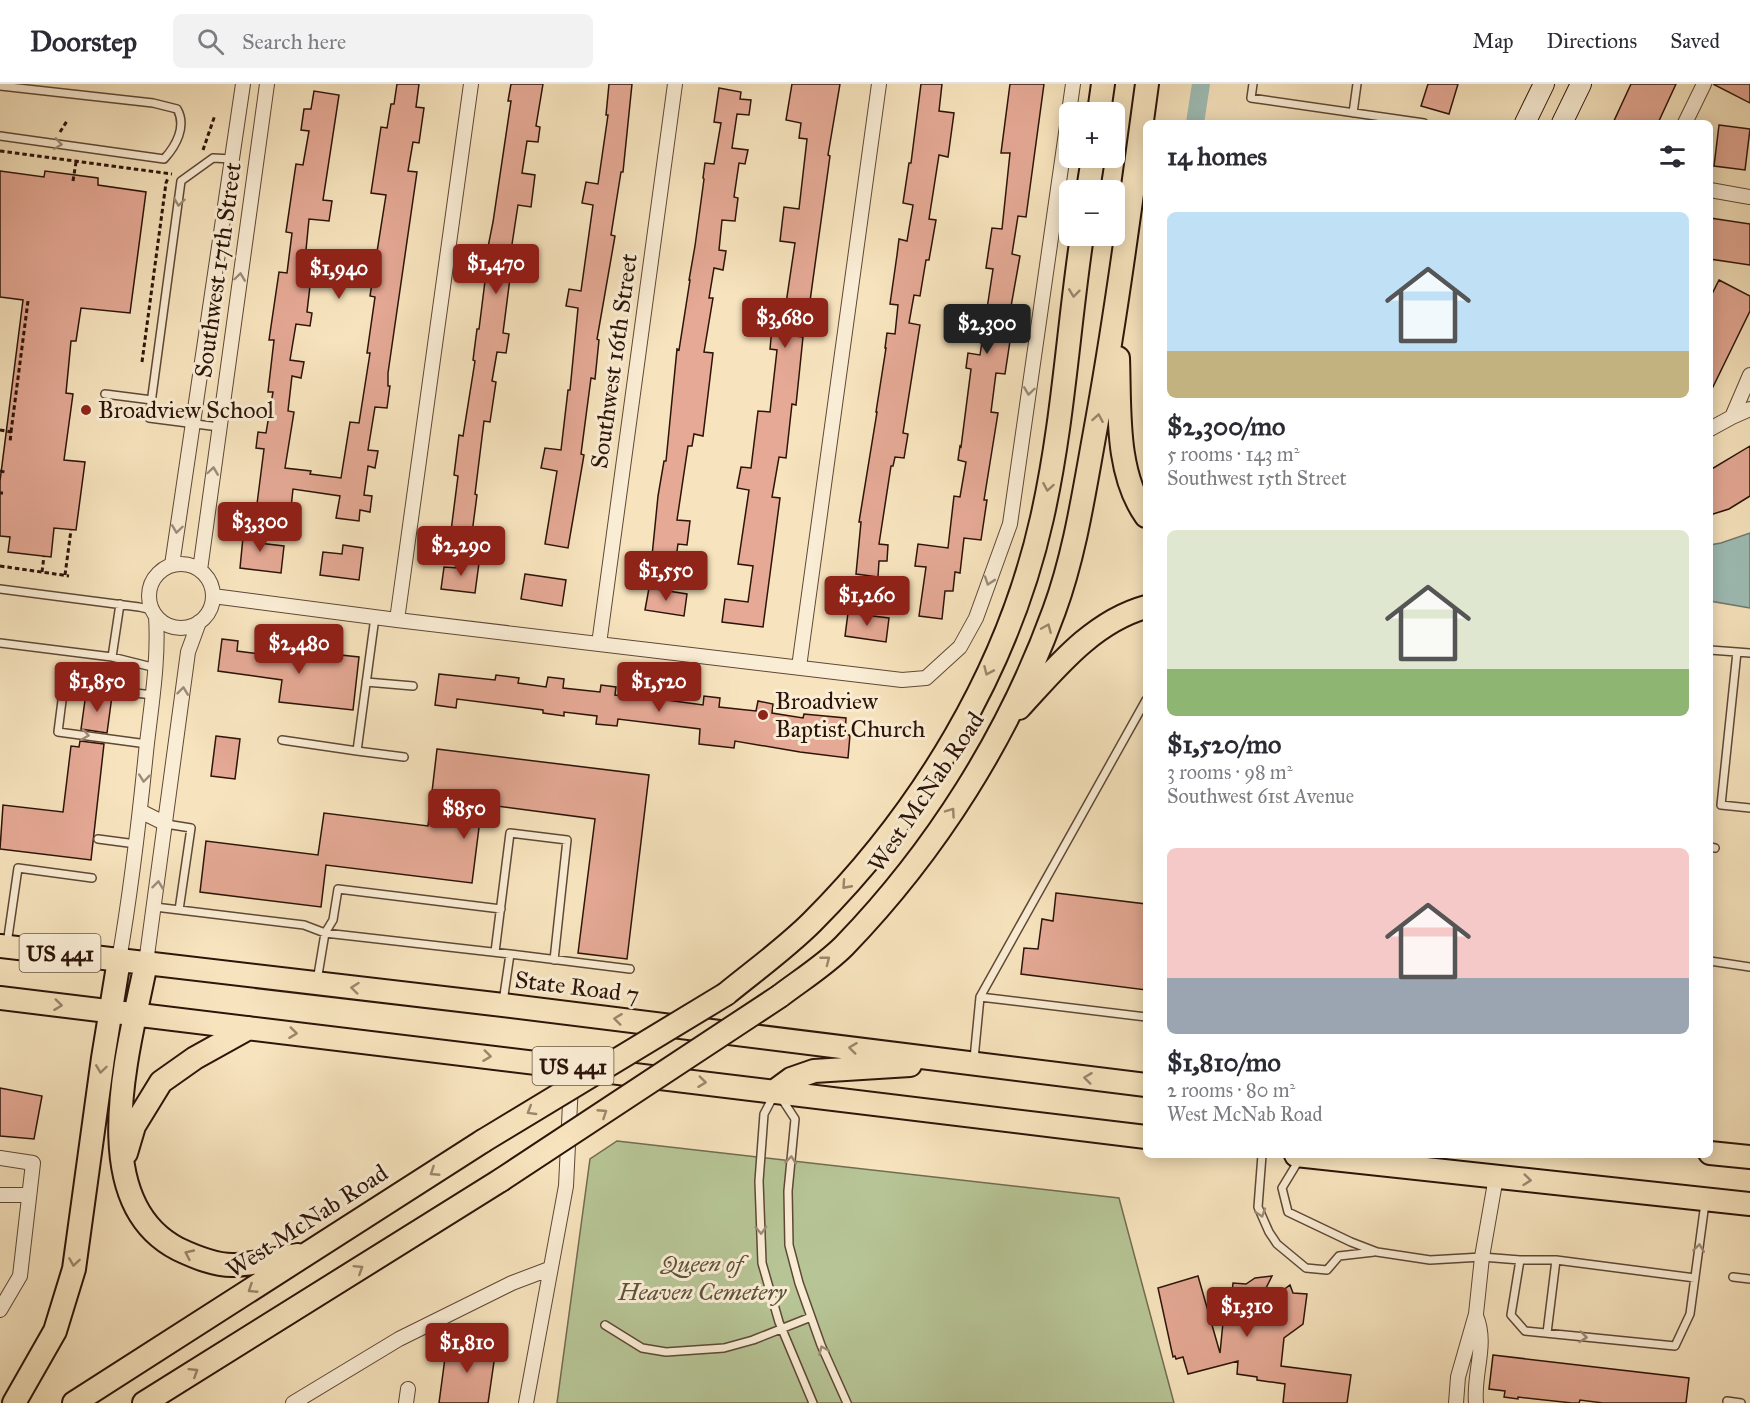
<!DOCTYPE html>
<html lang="en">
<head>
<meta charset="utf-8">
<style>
	body { margin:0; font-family:"IM FELL Great Primer",serif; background:#f2f2f3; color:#2b2b33; height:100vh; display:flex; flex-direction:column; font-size:22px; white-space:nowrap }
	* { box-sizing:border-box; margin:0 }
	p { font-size:20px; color:#7c7c81 }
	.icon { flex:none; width:33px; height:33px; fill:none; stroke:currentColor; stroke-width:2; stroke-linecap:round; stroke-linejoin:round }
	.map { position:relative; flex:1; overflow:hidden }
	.details { position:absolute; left:1143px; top:36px; width:570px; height:1038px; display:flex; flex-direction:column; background:#fff; border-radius:9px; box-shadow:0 3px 15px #0003 }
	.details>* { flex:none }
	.controls { position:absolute; left:1059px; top:18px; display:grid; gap:12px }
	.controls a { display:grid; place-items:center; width:66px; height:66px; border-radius:9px; background:#fff; box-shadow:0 3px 15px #0003; font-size:30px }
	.price { position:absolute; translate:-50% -51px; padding:0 14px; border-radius:6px; background:#8f2418; color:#fff; font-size:20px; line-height:39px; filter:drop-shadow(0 2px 3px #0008) }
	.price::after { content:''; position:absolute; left:50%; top:36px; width:18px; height:14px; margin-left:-9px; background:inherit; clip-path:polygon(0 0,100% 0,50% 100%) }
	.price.current { background:#222; color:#fff }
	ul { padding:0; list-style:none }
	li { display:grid; align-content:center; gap:12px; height:318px; padding:0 24px }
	li span { display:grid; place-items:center; height:186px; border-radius:9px; color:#555 }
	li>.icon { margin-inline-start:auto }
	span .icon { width:108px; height:108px; fill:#fffc; stroke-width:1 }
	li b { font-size:26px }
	h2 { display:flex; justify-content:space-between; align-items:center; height:72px; padding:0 24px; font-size:26px }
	header { display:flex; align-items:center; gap:36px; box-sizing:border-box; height:84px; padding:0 30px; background:#fff; border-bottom:2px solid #e1e1e2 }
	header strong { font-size:28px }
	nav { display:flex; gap:33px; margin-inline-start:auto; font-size:21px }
	.search { width:420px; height:54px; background:#f2f2f3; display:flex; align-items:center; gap:15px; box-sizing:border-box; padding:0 21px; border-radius:9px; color:#7c7c81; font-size:22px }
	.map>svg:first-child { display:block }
	.green { fill:#b7c596; stroke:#726c50; stroke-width:1.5 }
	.water { fill:#9ebeb7; stroke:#707a71; stroke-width:1.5 }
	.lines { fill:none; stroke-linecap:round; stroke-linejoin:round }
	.canal { stroke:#9ebeb7; stroke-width:18 }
	.building { fill:#e5a995; stroke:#2c1409; stroke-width:1.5 }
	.lane-casing { stroke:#5f4836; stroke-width:10 }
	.street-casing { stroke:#5f4836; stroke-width:16 }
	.secondary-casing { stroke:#2c1409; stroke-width:22 }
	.primary-casing { stroke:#2c1409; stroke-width:26 }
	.path { stroke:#2c1409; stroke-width:3; stroke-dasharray:4.5 3; stroke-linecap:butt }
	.lane { stroke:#faedd5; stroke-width:7 }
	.street { stroke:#faedd5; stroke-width:14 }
	.secondary { stroke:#faedd5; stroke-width:20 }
	.primary { stroke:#f7e4be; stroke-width:22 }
	.primary-bridge-casing { stroke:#2c1409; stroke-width:26; stroke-linecap:butt }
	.primary-bridge { stroke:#f7e4be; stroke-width:22 }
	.oneway { stroke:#9d8b79 }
	.oneway2 { stroke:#9c866d }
	.poi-dot { fill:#8f2418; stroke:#faedd5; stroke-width:2 }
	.labels { text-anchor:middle; stroke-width:6; stroke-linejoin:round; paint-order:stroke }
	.shield { fill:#faedd5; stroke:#6a5546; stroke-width:1.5 }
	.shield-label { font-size:22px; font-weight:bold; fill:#2c1409 }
	.street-label { font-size:24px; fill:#2c1409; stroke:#faedd5 }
	.poi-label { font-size:24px; fill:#2c1409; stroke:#faedd5; text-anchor:start }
	.park-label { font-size:24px; font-style:italic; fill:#5d523a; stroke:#faedd5 }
</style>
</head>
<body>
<header>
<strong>Doorstep</strong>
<div class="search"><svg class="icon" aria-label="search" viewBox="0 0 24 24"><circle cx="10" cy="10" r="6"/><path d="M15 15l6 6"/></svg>Search here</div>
<nav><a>Map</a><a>Directions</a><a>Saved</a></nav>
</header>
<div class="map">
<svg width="1750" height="1319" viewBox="0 0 1750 1319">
	<rect width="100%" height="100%" fill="#f7e4be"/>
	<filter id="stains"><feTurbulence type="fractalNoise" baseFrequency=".00333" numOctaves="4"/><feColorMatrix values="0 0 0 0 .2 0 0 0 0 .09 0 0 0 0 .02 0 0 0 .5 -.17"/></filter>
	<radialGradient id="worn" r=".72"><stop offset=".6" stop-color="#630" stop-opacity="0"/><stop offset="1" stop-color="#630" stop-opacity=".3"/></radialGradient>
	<!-- green -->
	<path class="green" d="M617,1057l502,57 55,205h-617l33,-244z"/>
	<!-- water -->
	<path class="water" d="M1750,449v75l-40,-7v-56l11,-2z"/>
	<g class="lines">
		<!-- canal -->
		<path class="canal" d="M1195,39l6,-39"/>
	</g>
	<!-- building -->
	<path class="building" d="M397,0h22l-3,23 8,1 -5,35 -6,-1 -5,29 9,1 -29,201v13h2l-3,22 -12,-1 -7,43 10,1 -3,17 -7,-2 -4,29 8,1 -2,16 -10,-2 -1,11 -23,-3 4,-22 -47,-7 -2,19 -34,-4 7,-55 -8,-1 2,-16 8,1 7,-41h-5l6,-52h-5l10,-68 8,1 5,-40 -6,-1 10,-68 7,1 6,-34 -8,-1 3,-21h7l3,-18 25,4 -16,105 9,1 -3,20 -20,-2 -3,31 8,1 -7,61 5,1 -2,13 -14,-2 -6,36 14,2 -3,16 -9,-2 -4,35 6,1 -9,56 26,3 -1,3 31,4 9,-56 9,1 11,-70h-3l8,-56 -5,-1 16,-101 -15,-2 10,-66 6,1 4,-24h3z
		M511,0h32l-7,42 4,1 -2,15 -11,-1 -5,32 13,2 -4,32 -13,-2 -11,72 3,1 -7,55 6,1 -3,19 -9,-1 -5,29 4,1 -6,40 -6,-1 -9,73 2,1 -5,38 -21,-2 7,-55 -4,-1 5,-40 4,1 12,-75 -2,-1 4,-31h2l9,-72h-2l7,-35 18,-121h-3z
		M609,0h23l-9,88h-2l-10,63 4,1 -18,103 2,1 -4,39 -4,-1 -10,76 3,1 -16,93 -23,-4 12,-73 -16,-3 4,-20 16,2 7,-60h2l8,-82 -12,-2 3,-17 12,2 12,-86 -11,-2 4,-21 12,2 10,-69h-2z
		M792,0h48l-12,71 2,1 -20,145 -9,-2 -5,37 7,1 -7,68 -4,-1 -6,54 -7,-1 -7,40 8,1 -17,129 -41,-5 3,-23 23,3 5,-36 -15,-2 11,-74 -12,-2 4,-21 10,1 7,-57 12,1 7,-62 -7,-1 2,-21 -12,-2 2,-19 23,3 10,-67 -15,-2 4,-34 15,2 8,-70 -8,-1 2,-15 -15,-3z
		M921,0h21l-3,27 15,2 -6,44 -9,-2 -10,64 7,1 -7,40h-3l-6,36 -6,-1 -5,28 11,2 -17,108 5,1 -4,24 -9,-1 -2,9h-2l-12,78 9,1 -1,16h-8l-1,16 -22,-3 5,-52h-2l18,-110h-1l10,-64h-1l2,-15 8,1 3,-29 -8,-1 7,-49 2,-16 8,2 6,-36 -10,-2 6,-40h2z
		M1010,0h34l-18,133 -8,-1 -6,38 8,2 -15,84 5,1 -5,33 -9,-1 -5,39 7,1 -14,87h3l-6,40 -17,-2 -4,35 -5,-1 -2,19h-8l-3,28 -23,-3 7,-49 -11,-1 3,-22 30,4 6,-52 6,1 6,-35 -8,-2 2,-14 1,1 10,-78 -5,-1 2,-15 12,2 13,-86 -7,-1 6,-40 10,1 8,-76h-9z
		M1428,0h30l-9,30 -28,-8z
		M1631,0h45l-18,39h-45z
		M1713,0h37v19z
		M719,4l22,4 -1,7 11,1 -2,15 -12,-1 -5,34 16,2 -3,14 -6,-1 -5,34 4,1 -3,23 -13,-1 -3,30 7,1 -3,19 -9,-2 -5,30h4l-9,54 9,1 -10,83 -9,-2 -2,12h-4l-11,74 13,1 -3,24 -9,-1 -2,14 -24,-2 6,-60 6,-35h2l11,-112 2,1 11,-70h-1l6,-34 9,-67 -1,-1 2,-15 9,1 7,-41 -7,-1z
		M1719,41l31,4 -5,41 -31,-4z
		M0,87l44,6 1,-6 53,7v7l48,7 -16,121 -49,-5 -5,33h-5l-5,52 7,1 -9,66 21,2 -9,68 -22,-2 -3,29 -43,-5 2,-15 -10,-1v-55l23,-181 -23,-3z
		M1710,134l40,6v41l-40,-6z
		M1719,196l31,16v15l-40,82v-95z
		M1750,362v50l-21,13 -19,6v-45z
		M244,443l17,2 -2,14 25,3 -3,27 -41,-5z
		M343,461l20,3 -4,32 -39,-5 3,-23 19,2z
		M458,477l21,2 -4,30 -34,-4 3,-22 14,1z
		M525,490l41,6 -4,26 -41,-7z
		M649,504l38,6 -3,22 -39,-6z
		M848,529l41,5 -3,24 -41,-6z
		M222,555l16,2 -1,10 47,6 1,-8 74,8 -6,53 -74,-8 3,-22 -64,-9z
		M439,590l56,6 1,-5 23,3 -1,5 28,4 2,-10 16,2 -1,9 37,4 1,-7 15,2 -1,8 36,4 1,-9 16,2 -1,8 36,5 1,-9 16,2 -1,9 37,4 2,-10 15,3 -1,9 31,5 1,-4 42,4 -1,17h5l-2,23 -48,-6 -65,-11 -1,7 -35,-4 1,-15 -82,-10 -1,7 -21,-2 1,-8 -33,-4v4l-21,-3v-3l-86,-11 -1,9 -21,-3z
		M86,609l26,3 -5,37 -26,-4z
		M216,652l24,3 -5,40 -24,-3z
		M80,657l24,3 -13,116 -91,-11 3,-44 60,7 8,-66 8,1z
		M437,665l212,26 -22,184 -49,-6 17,-134 -113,-15 -10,79 -146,-18 -5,42 -121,-15 6,-51 112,14 6,-42 104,13z
		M1056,809l90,11v86l-125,-16 3,-26 14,1 4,-30 11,2z
		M0,1004l42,8 -8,43 -34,-3z
		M1198,1192l22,77 6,-61 6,1 1,-10 13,1 9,-6 17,-2 -18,36 36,-27 3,8 14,1 -4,30 -19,14 -3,28 70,9 -4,28h-64l2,-19 -28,-4v-3l-20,-3 1,-13 -50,13 -5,-17 -7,2 -1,-3 -2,1 -15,-69z
		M447,1259l49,5 -8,55h-49z
		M1493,1271l196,23 -3,25h-83l-23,-3 -1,3h-7l-54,-6v2l-14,-2 1,-6 -16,-2z"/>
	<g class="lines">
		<!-- lane casing -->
		<g class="lane-casing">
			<path id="lane" d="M1253,0l-2,14 173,25
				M0,2l153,17 24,6c10,17 -1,37 -13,50l-164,-23
				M1353,29l4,-29
				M105,310l47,6
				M219,343l-70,-9 32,-237 32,-23 19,1
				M0,505l139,18 13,3
				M375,533l-18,134 47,6
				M0,559l112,14 44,11
				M1710,566l27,2 -16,153 29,3
				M1737,568l13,1
				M112,573l8,-53
				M366,598l47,4
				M282,656l75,11
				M147,660l-89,-12 6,-47 89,10
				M166,740l25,4 -12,82
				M98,755l38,5
				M1710,763l5,1
				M155,823l149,18 21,8 185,21
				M7,860l11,-76 74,10
				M495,868l15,-119 57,7 -13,120
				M1710,877l40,6
				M317,897l8,-48 8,-13 5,-31 163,20
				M980,913l166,20
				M503,918l7,-48 120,15
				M974,975l6,-62 166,-297
				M773,1013l-9,17 -5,67 3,82 17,59 34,81
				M782,1015l13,20 -7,72 1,54 10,38 22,62 26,58
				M1262,1071l-4,52 11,25 8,12 29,24 21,2 12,-14 35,-4
				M1299,1076l-17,28 6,24 63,30 26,10 53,8 52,-3 38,3 -9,55 14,16 150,15 15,-32 15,-111
				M1520,1176h36l139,18
				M1733,1193l17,2
				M605,1241l37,23 24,4 58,-4 29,-8 58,-23
				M1547,1249l9,-73
				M1727,1317l14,2"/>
		</g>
		<!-- street casing -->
		<g class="street-casing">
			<path id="street" d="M1685,39l19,-39
				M1710,106l40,7
				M1732,333l18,-42
				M1710,345l22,-12 18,-8
				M149 512a32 32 0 1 1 64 0a32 32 0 1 1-64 0Z
				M172,481l71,-481
				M200,486l67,-486
				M213,512l184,24 505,60 24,-2 34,-31 16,-29 34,-94 63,-440
				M397,536l74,-536
				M599,560l76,-560
				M799,583l80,-583
				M140,727l26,13
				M119,876c12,-69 20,-138 27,-208 5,-46 13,-91 10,-136
				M146,879l42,-311 11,-30
				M0,1074l33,5 -13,113 -20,34
				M0,1111h29
				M293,1319l106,-64 113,-56 37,-14
				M406,1319l2,-14
				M526,1319l40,-217 5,-103
				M1456,1319l2,-26 18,-63 6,-57 14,-80
				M1476,1319c-3,-29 12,-59 0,-87"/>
		</g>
		<!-- secondary casing -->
		<g class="secondary-casing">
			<path id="secondary" d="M1525,39l19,-39
				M1562,39l19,-39"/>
		</g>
		<!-- primary casing -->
		<g class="primary-casing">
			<path id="primary" d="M1099,28l4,-28
				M1088,106l5,-32
				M1118,274c2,51 -3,114 28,158
				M1019,624c36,-39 73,-86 127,-101
				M0,862l503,59 643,80
				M146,879c-16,82 -63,237 32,286 17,8 38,17 57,16 20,-1 42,-7 63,-10
				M726,910c28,-23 60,-46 86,-72 110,-110 196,-252 230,-404 21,-93 26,-188 40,-282
				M780,912c21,-16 45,-31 64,-50 92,-95 165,-211 210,-335 21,-57 30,-119 41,-179 21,-115 36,-231 52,-348
				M0,914l1146,139
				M776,1006l15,-11 23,-8 96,-6
				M126,1069l8,-27 27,-44 34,-24 54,-30
				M1710,1069l40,4
				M1296,1071l454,49
				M14,1319l41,-72 19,-62 29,-211 16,-98
				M74,1319l409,-262
				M144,1319l357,-223"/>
		</g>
		<!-- path -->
		<path class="path" d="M60,48l7,-11
			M203,66l12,-35
			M0,67l172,23
			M73,97l3,-19
			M142,278l24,-179 2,-5
			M0,346l11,2 -1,11
			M11,348l17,-131
			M0,387l5,1
			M0,409h3
			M0,482l69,10
			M42,488l2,-16
			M65,491l6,-45"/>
		<!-- lane -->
		<use href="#lane" class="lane"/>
		<!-- street -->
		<use href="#street" class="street"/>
		<!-- secondary -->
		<use href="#secondary" class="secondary"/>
		<!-- primary -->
		<use href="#primary" class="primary"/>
		<!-- primary-bridge casing -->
		<g class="primary-bridge-casing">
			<path id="primary-bridge" d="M483,1057l243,-147
				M501,1096l279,-184"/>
		</g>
		<!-- primary-bridge -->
		<use href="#primary-bridge" class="primary-bridge"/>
	</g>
	<!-- one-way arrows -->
	<defs><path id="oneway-chevron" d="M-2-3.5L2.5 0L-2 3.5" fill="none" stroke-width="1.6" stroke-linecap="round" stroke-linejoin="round" transform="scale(1.5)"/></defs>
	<g class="oneway">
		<use href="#oneway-chevron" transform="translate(58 60) rotate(8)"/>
		<use href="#oneway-chevron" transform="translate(179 118) rotate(98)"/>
		<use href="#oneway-chevron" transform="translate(240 193) rotate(-82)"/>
		<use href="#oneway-chevron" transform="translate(1029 307) rotate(98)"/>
		<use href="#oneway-chevron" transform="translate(213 387) rotate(-82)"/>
		<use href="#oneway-chevron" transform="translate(177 445) rotate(98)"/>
		<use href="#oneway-chevron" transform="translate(989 497) rotate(109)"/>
		<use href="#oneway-chevron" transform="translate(183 607) rotate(-83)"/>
		<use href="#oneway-chevron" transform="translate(85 651) rotate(8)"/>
		<use href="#oneway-chevron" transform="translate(144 694) rotate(96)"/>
		<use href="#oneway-chevron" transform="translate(158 801) rotate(-83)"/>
		<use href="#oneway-chevron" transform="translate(791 1076) rotate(-84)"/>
		<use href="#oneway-chevron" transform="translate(1261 1129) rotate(72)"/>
		<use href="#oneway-chevron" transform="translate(761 1146) rotate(88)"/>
		<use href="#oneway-chevron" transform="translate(1699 1164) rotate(-83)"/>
		<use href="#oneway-chevron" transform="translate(1583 1253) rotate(6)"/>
		<use href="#oneway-chevron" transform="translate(823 1266) rotate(-113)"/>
	</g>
	<g class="oneway2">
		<use href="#oneway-chevron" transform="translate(1074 209) rotate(97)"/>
		<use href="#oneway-chevron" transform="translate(1098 334) rotate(-80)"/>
		<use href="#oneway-chevron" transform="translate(1048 403) rotate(100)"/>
		<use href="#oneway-chevron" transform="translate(1047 544) rotate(-67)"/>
		<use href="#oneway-chevron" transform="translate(988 587) rotate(114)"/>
		<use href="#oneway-chevron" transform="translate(951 728) rotate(-55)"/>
		<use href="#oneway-chevron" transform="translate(846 801) rotate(132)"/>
		<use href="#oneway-chevron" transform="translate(826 876) rotate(-38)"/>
		<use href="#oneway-chevron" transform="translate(355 904) rotate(-174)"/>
		<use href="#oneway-chevron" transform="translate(58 921) rotate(7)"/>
		<use href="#oneway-chevron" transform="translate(618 935) rotate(-173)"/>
		<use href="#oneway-chevron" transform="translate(293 949) rotate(7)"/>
		<use href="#oneway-chevron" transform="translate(853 964) rotate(-173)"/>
		<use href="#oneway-chevron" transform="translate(487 972) rotate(7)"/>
		<use href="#oneway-chevron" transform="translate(101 985) rotate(98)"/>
		<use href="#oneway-chevron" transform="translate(1088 994) rotate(-173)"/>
		<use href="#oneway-chevron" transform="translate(702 998) rotate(7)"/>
		<use href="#oneway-chevron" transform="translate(531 1027) rotate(149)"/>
		<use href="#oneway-chevron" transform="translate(603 1029) rotate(-33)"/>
		<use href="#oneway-chevron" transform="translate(434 1088) rotate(147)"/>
		<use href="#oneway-chevron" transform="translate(1527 1096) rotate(6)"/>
		<use href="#oneway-chevron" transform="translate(189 1170) rotate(-155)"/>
		<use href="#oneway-chevron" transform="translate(74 1178) rotate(99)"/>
		<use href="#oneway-chevron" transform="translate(359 1185) rotate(-32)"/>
		<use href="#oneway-chevron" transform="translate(252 1205) rotate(147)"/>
		<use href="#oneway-chevron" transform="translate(194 1288) rotate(-32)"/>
	</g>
	<!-- markers -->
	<g class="poi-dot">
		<circle cx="86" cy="326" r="6"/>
		<circle cx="763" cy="631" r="6"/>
	</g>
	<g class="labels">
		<!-- shield labels -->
		<g class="shield">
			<rect x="19.5" y="850" width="81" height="38" rx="4.5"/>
			<rect x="532.5" y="963" width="81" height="38" rx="4.5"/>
		</g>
		<g class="shield-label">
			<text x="60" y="877">US 441</text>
			<text x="573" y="990">US 441</text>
		</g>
		<!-- street labels -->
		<g class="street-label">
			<text transform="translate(218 186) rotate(-82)" y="8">Southwest 17th Street</text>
			<text transform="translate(614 277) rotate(-82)" y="8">Southwest 16th Street</text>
			<text transform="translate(926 708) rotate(-56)" y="8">West McNab Road</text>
			<text transform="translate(577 903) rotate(7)" y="8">State Road 7</text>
			<text transform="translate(307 1137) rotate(-33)" y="8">West McNab Road</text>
		</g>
		<!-- poi labels -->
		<g class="poi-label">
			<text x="98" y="334">Broadview School</text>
			<text x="775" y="625">Broadview<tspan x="775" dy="28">Baptist Church</tspan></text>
		</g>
		<!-- park labels -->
		<g class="park-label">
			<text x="702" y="1188">Queen of<tspan x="702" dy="28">Heaven Cemetery</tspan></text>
		</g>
	</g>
	<rect width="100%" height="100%" filter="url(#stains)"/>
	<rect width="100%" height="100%" fill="url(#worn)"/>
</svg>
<div class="controls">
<a>+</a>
<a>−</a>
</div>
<b class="price" style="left:496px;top:211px">$1,470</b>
<b class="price" style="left:339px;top:216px">$1,940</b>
<b class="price" style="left:785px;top:265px">$3,680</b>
<b class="price current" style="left:987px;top:271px">$2,300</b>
<b class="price" style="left:260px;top:469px">$3,300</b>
<b class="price" style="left:461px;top:493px">$2,290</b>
<b class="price" style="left:666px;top:518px">$1,550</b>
<b class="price" style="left:867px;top:543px">$1,260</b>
<b class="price" style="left:299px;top:591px">$2,480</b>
<b class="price" style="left:97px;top:629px">$1,850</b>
<b class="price" style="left:659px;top:629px">$1,520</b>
<b class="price" style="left:464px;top:756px">$850</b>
<b class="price" style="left:1247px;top:1254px">$1,310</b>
<b class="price" style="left:467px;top:1290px">$1,810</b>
<section class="details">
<h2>14 homes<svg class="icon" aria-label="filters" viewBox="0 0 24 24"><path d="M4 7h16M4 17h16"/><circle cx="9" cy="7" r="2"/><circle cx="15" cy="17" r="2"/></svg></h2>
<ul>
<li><span style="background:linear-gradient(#bfe0f5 75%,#c2b280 0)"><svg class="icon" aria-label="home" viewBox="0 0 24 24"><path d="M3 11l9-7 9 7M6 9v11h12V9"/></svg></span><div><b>$2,300/mo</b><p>5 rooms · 143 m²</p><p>Southwest 15th Street</p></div></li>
<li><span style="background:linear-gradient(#dfe7d0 75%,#8fb573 0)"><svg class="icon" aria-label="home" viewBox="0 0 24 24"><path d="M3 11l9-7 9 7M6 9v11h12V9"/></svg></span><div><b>$1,520/mo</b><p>3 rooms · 98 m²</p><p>Southwest 61st Avenue</p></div></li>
<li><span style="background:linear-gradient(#f6c9c9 70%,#9aa5b1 0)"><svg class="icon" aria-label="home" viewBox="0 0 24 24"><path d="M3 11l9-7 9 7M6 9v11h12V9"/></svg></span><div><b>$1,810/mo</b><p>2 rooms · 80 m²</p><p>West McNab Road</p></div></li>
</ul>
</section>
</div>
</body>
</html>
